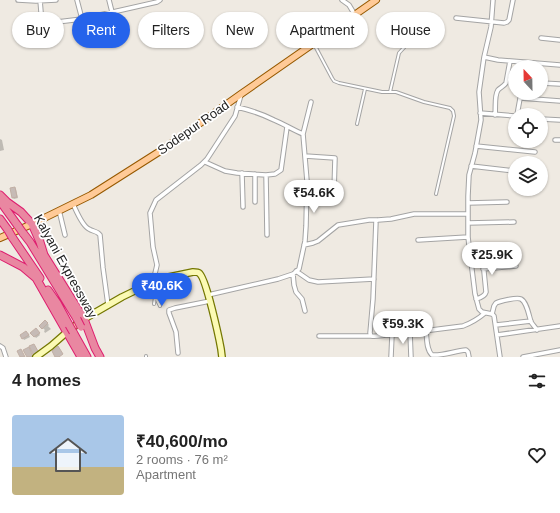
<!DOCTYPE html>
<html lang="en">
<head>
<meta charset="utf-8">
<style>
	body { margin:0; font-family:Helvetica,sans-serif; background:#f2f2f2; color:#222; height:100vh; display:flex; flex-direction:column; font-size:15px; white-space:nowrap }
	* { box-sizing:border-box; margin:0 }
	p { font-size:13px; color:#767676 }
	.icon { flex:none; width:22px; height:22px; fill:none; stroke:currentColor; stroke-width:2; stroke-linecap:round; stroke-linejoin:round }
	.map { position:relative; height:357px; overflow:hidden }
	.side { display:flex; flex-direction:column; background:#fff; flex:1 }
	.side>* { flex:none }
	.banner { position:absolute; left:12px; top:12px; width:536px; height:36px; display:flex; gap:8px }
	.needle { width:26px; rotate:338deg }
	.buttons { position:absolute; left:508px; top:60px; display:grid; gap:8px }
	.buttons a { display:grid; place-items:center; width:40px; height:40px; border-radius:50%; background:#fff; box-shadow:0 1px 3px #0004; font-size:20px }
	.price { position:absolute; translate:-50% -34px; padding:0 9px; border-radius:14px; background:#fff; color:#222; font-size:13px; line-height:26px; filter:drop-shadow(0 1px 2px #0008) }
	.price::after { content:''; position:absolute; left:50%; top:24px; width:12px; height:9px; margin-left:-6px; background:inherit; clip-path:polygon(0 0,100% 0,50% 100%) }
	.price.on { background:#2563eb; color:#fff }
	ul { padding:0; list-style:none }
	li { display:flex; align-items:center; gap:12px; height:100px; padding:0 12px }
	li span { display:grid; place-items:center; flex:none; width:112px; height:80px; border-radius:4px; color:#555 }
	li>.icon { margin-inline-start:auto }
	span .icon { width:48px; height:48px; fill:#fffc; stroke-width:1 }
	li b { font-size:17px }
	h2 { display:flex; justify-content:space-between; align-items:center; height:48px; padding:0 12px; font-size:17px }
	.pill { padding:0 14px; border-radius:18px; background:#fff; box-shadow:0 1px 3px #0004; font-size:14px; line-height:36px }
	.pill.on { background:#2563eb; color:#fff }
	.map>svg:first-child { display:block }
	.shadow { fill:#0003 }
	.building { fill:#c6bbb6; stroke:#c1afa4 }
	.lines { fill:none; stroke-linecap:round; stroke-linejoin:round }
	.lane-casing { stroke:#a4a4a4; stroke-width:4 }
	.street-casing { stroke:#a4a4a4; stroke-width:5.5 }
	.secondary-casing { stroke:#747701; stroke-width:8 }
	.primary-casing { stroke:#965900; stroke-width:8 }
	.highway-casing { stroke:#de1e6f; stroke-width:9 }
	.lane { stroke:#fff; stroke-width:2 }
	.street { stroke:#fff; stroke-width:3.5 }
	.secondary { stroke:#fbfab4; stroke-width:5.5 }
	.primary { stroke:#ffca97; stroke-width:6 }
	.highway { stroke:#e987a1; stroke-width:7 }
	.highway-bridge-casing { stroke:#de1e6f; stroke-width:9; stroke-linecap:butt }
	.highway-bridge { stroke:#e987a1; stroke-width:7 }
	.labels { text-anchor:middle; stroke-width:3.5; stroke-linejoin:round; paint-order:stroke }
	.street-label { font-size:13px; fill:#1d1d1d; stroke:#fff }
</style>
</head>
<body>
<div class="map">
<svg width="560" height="357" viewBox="0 0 560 357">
	<rect width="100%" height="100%" fill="#efeae2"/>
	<!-- shadow -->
	<path class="shadow" d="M0,139l2,1 2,10 -4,1z
		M15,188l1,1 2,9 -4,1 -1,-1z
		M45,321l4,4 -1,1 3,3 -6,4 -1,-2 1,-1 -5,-4z
		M36,330l4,5 -4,3 -4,-5z
		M28,333l2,4 -6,3 -3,-5z"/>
	<!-- building -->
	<path class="building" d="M15,187l2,10 -5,1 -2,-10z
		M45,320l3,3 -6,6 -3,-3z
		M36,328l4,5 -6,4 -4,-4z
		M26,331l3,4 -7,4 -2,-4z
		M34,344l5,9 -5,3 -5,-10z
		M58,346l5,8 -4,3h-4l-3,-6z
		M29,347l4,10h-6l-4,-7z
		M21,349l4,8h-5l-3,-6z"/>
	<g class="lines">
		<!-- lane casing -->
		<g class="lane-casing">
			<path id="lane" d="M314,44l18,34 2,3 5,2 43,9h14l28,10 26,6 3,3 1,5 -18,78
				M390,92l9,-39 12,-13 8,-22
				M357,124l8,-35
				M153,283l2,13 5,10
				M154,304l1,-7
				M146,356v1"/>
		</g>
		<!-- street casing -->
		<g class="street-casing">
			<path id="street" d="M18,0l18,1 20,-1
				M40,0l2,24
				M77,0l5,19 75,-17 3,-2
				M109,0l3,12
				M342,0l7,5 6,10
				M456,18l48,5 3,-1 2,-2 4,-20
				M24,26l58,-7
				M541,38l19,2
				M484,57l7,-30 2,-27
				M541,83l19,1
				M520,98l40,3
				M480,113l35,3
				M495,115c1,-8 -1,-19 3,-25 3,-3 5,-3 8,-7l4,-22
				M517,115l4,-22
				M541,119l19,1
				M303,134l8,-32
				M555,140h5
				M476,146l59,6
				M305,156l30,2 -1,34
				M205,162l20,9 12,2 29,2 9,-1 6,-4 6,-43
				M471,166l44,5
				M242,173l1,34
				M255,174v28
				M266,175l1,60
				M306,188l15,1
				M468,203l39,-1
				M73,204c3,6 9,22 16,25 3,2 6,2 9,4l2,2 3,33 5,37
				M59,210l6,25
				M468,223l46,-1
				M418,240l50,-3
				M304,245l9,-2 5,-2 20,-16 31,-5h8
				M483,269l33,-3
				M296,271l13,9 9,2 56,-3
				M293,274l1,11 2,7 6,7 3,12
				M153,282l4,-17 -4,-18 -3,-34 6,-13 45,-35 6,-6 28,-43 6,-21
				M208,295l70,-16 15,-5 6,-5 6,-28 1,-15 1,-45 -4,-47c-10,-4 -19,-10 -29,-14 -12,-6 -24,-10 -37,-13
				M476,299c4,-1 9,-3 10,-7l-4,-41 2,-2 22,-2
				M492,314l2,-8 2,-3c4,-2 21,-6 25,-4 6,3 8,17 10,23 2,3 4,5 6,8
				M496,325l35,-4
				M426,330c1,8 0,19 6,25 10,1 23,-4 34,-5l2,2 1,5
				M410,332l1,25
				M392,335l71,-9c8,-3 15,-7 22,-13
				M497,335l63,-9
				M319,336h52
				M0,346l3,2 3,9
				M178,353l-2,-21 -7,-19v-3l6,-2 35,-7
				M391,357l1,-22c-7,-1 -13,2 -21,1l-1,-3 3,-34 3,-78 2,-1 13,-1 23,-5h54
				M500,357l-6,-41 -2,-2 -10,-2 -3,-3 -4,-15 -7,-57v-41l1,-21 6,-22 6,-33 -2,-28 5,-35 14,3 62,5
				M523,357l37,-7"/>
		</g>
		<!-- secondary casing -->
		<g class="secondary-casing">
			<path id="secondary" d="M36,357l15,-11 16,-14 17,-13 38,-22 37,-18 34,-7c2,0 5,0 6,1 7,4 20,65 22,76l1,8"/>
		</g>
		<!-- primary casing -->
		<g class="primary-casing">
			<path id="primary" d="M0,238l32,-14 59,-29 74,-47 76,-54 135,-94"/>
		</g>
		<!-- highway casing -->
		<g class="highway-casing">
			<path id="highway" d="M0,195l7,7 14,10 11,12 8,18 4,13 40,64 11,29 5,9
				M0,201l18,25
				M0,219l8,11
				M23,233l7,9 47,77
				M12,237l28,41
				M0,255l23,12 13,11 45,79
				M48,290l9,13 12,22
				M73,332l14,25"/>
		</g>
		<!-- lane -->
		<use href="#lane" class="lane"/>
		<!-- street -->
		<use href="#street" class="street"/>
		<!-- secondary -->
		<use href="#secondary" class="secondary"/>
		<!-- primary -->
		<use href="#primary" class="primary"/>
		<!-- highway -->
		<use href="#highway" class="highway"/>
		<!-- highway-bridge casing -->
		<g class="highway-bridge-casing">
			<path id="highway-bridge" d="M18,226l5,7
				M8,230l4,7
				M77,319l4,8
				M69,325l4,7"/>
		</g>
		<!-- highway-bridge -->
		<use href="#highway-bridge" class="highway-bridge"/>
	</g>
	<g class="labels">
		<!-- street labels -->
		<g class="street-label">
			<text transform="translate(193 127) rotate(-35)" y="5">Sodepur Road</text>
			<text transform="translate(66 266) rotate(61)" y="5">Kalyani Expressway</text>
		</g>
	</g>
</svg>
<div class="buttons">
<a><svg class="needle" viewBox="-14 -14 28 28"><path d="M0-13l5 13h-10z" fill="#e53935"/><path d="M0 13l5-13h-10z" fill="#767676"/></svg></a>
<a><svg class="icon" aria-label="locate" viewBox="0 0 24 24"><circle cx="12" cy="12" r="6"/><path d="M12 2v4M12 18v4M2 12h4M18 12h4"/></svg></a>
<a><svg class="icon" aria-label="layers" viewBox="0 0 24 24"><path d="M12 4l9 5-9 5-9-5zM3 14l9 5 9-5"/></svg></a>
</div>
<b class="price" style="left:314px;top:214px">₹54.6K</b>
<b class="price" style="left:492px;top:276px">₹25.9K</b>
<b class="price on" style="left:162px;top:307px">₹40.6K</b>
<b class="price" style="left:403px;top:345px">₹59.3K</b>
<div class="banner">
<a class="pill">Buy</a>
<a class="pill on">Rent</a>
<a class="pill">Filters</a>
<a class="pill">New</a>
<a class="pill">Apartment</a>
<a class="pill">House</a>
</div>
</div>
<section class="side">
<h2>4 homes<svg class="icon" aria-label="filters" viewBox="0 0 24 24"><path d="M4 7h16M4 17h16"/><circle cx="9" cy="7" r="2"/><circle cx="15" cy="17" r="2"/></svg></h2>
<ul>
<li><span style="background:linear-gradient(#a9c7e8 65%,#c2b280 0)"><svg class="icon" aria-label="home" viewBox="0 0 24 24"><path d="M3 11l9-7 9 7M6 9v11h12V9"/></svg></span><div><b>₹40,600/mo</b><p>2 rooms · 76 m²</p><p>Apartment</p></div><svg class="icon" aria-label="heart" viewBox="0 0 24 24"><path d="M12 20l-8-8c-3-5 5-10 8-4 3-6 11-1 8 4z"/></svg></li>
</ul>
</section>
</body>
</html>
